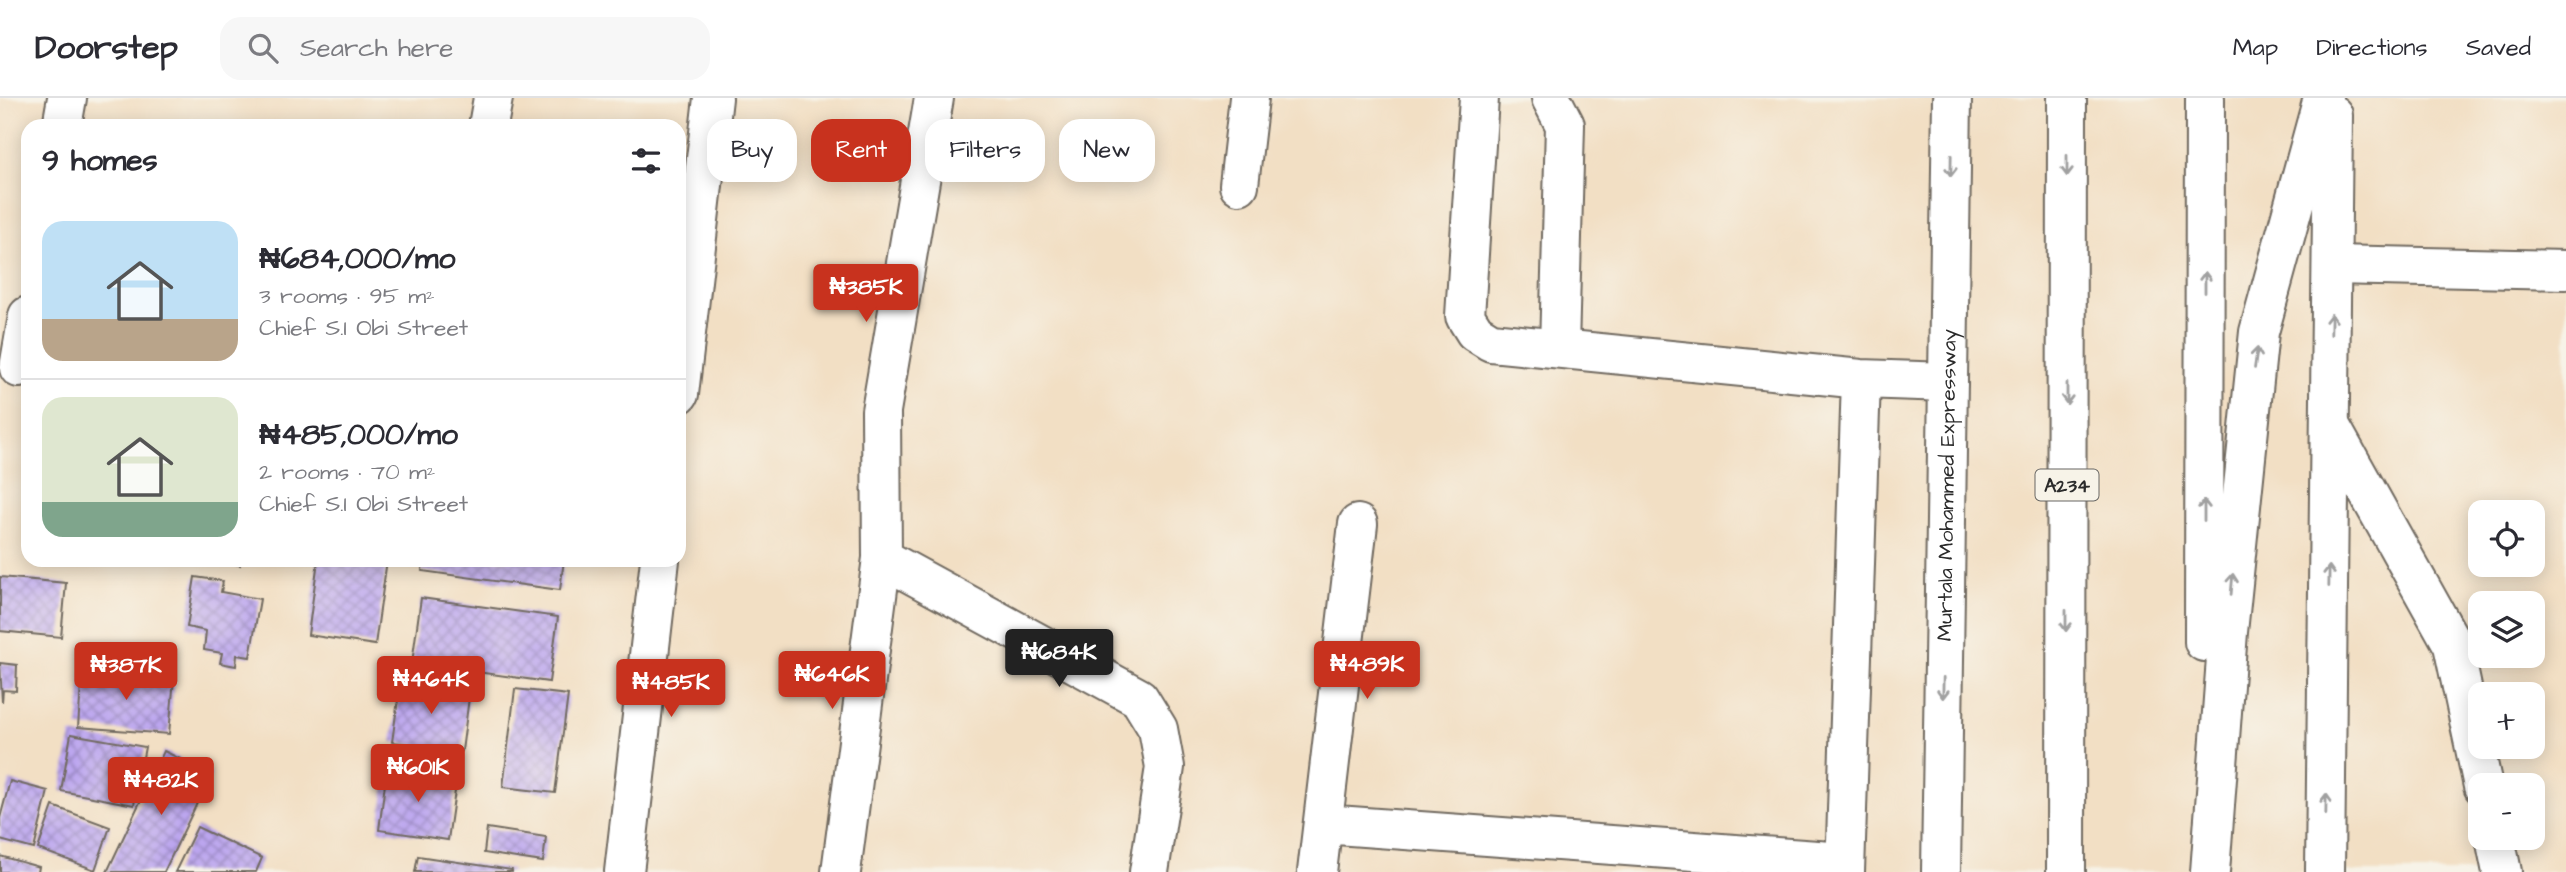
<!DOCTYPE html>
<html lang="en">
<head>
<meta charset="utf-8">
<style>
	body { margin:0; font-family:"Architects Daughter",sans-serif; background:#f7f7f7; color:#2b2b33; height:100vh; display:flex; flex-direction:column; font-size:26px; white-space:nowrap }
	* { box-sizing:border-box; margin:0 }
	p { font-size:23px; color:#7c7c81 }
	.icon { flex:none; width:38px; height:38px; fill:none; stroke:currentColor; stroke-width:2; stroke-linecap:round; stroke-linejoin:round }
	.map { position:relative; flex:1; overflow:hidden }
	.details { position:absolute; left:21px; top:21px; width:665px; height:448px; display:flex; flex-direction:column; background:#fff; border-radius:21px; box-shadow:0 4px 18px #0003 }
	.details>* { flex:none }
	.guide { position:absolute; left:707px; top:21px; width:665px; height:63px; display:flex; gap:14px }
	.tools { position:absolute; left:2468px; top:402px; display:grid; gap:14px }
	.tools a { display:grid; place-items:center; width:77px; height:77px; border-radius:14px; background:#fff; box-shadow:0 4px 18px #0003; font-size:35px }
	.price { position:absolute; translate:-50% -60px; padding:0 16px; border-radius:7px; background:#c8321e; color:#fff; font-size:23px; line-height:46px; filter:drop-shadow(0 2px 4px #0008) }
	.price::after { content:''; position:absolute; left:50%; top:42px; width:21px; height:16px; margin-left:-10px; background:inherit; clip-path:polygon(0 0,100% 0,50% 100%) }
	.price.on { background:#222; color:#fff }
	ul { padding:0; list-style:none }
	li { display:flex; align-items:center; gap:21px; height:175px; padding:0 21px }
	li+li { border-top:2px solid #e1e1e2 }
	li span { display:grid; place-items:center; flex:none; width:196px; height:140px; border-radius:21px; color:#555 }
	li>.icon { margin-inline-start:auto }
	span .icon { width:84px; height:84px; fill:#fffc; stroke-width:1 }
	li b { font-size:30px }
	h2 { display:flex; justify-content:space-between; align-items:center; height:84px; padding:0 21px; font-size:30px }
	.pill { padding:0 24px; border-radius:21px; background:#fff; box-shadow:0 4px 18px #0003; font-size:24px; line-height:63px }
	.pill.on { background:#c8321e; color:#fff }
	header { display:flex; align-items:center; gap:42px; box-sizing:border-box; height:98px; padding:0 35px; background:#fff; border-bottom:2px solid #e1e1e2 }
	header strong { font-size:33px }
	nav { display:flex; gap:38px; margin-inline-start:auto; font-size:24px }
	.search { width:490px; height:63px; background:#f7f7f7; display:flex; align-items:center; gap:18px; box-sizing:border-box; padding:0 24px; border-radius:21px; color:#7c7c81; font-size:26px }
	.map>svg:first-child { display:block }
	.building { fill:url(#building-cross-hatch) }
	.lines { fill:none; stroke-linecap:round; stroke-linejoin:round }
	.minor-casing { stroke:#716a61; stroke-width:42 }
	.highway-casing { stroke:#716a61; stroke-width:42 }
	.minor { stroke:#fff; stroke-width:38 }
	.highway { stroke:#fff; stroke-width:38 }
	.oneway { stroke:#a0a0a0 }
	.labels { text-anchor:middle; stroke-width:6; stroke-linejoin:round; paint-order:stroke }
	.shield { fill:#f7f3e8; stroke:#686764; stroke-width:2 }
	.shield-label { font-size:19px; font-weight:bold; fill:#2b2b2b }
	.street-label { font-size:21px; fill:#2b2b2b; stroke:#f7f3e8 }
</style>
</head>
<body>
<header>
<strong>Doorstep</strong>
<div class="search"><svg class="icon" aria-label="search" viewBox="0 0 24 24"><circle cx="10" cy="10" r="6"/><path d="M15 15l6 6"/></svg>Search here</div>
<nav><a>Map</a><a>Directions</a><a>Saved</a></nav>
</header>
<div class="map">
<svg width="2566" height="774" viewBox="0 0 2566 774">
	<defs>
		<pattern id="building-cross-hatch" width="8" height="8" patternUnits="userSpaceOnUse" patternTransform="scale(1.75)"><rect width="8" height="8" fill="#bca6ef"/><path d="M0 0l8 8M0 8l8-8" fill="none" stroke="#9987c2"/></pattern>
	</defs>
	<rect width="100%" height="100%" fill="#f7f3e8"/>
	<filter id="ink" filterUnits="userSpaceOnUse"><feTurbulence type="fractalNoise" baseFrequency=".0143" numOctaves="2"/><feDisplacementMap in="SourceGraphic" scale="14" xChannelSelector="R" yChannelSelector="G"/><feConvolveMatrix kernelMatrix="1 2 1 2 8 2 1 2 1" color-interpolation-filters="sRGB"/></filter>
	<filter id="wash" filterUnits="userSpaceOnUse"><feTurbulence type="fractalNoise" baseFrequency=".00686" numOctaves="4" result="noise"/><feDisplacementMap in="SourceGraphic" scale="28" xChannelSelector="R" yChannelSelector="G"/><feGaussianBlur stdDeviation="1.57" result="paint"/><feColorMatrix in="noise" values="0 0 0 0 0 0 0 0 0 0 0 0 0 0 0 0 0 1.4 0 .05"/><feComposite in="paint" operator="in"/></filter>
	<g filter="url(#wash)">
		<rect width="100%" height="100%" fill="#f2dfc4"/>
		<g id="blocks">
			<!-- building -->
			<path class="building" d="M215,462h25v5z
				M318,462h69l-12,85 -67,-10z
				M423,462h141l-4,30 -138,-19z
				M0,479l66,6 -5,54 -61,-6z
				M195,479l28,4 -2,11 39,7 -10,58 -13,-2 -1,11 -16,-3 2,-10 -18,-3 2,-19 -19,-4z
				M421,500l137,19 -9,65 -137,-19z
				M0,565l17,2 -1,26 -13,-1 -1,12z
				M82,573l92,7 -5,56 -91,-7z
				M401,581l69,11 -8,61 -70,-9z
				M515,591l53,6 -13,98 -52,-6z
				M71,636l74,13 -11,58 -73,-14z
				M164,653l47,23 -47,98h-57z
				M387,670l70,9 -9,63 -69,-10z
				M10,683l38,10 -14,58 -34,-9v-22z
				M53,708l57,21 -15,43 -57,-21z
				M197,729l65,31 -6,14h-81z
				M487,730l59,9 -3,25 -59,-9z
				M0,758l39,11 -1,5h-38z
				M418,758l94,14v2h-97z"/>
		</g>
	</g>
	<g filter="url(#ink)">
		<use href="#blocks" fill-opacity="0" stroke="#716a61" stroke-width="2"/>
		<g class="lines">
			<!-- minor casing -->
			<g class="minor-casing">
				<path id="minor" d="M1479,0l-14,218 10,16 16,10 370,37 87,3
					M1551,0l14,27 -6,223
					M62,28l5,-28
					M488,28l5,-28
					M1239,87l10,-87
					M2332,167l234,5
					M19,270l9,-52
					M679,296l34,-296
					M2330,327l123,220 30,141
					M882,460l257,140 19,31 7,38 -16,105
					M1323,726l522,38
					M2495,740l7,34
					M624,774l36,-312
					M841,774l41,-314 -1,-147 53,-313
					M1317,774l41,-348
					M1845,774l16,-493"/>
			</g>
			<!-- highway casing -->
			<g class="highway-casing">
				<g id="highway">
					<path d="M2204,544l1,-544"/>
					<path id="s1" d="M1941,774l11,-774"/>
					<path d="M2066,774l1,-774"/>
					<path d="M2210,774l18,-240 31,-300 64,-234"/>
					<path d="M2325,774l8,-757"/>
				</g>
			</g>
			<!-- minor -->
			<use href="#minor" class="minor"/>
			<!-- highway -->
			<use href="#highway" class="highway"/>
		</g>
		<!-- one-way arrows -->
		<defs><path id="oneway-shaft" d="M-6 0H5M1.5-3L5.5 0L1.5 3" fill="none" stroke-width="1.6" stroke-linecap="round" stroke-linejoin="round" transform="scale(1.75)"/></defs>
		<g class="oneway">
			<use href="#oneway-shaft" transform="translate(1951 68) rotate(91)"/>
			<use href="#oneway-shaft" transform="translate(2067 68) rotate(90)"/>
			<use href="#oneway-shaft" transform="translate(2205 184) rotate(-90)"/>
			<use href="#oneway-shaft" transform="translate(2331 226) rotate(-89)"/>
			<use href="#oneway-shaft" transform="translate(2256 260) rotate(-82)"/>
			<use href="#oneway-shaft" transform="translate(2067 296) rotate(90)"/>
			<use href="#oneway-shaft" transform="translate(2204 412) rotate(-90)"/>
			<use href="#oneway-shaft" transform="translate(2329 478) rotate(-89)"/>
			<use href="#oneway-shaft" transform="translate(2232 486) rotate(-85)"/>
			<use href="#oneway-shaft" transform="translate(2066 523) rotate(90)"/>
			<use href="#oneway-shaft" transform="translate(1943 590) rotate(91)"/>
			<use href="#oneway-shaft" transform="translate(2326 706) rotate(-89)"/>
		</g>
	</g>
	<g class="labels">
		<!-- shield labels -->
		<rect class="shield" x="2035.5" y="371.5" width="63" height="31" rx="5"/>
		<g class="shield-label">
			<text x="2067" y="394">A234</text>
		</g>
		<!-- street labels -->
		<g class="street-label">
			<text dy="7" stroke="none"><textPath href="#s1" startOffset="387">Murtala Mohammed Expressway</textPath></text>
		</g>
	</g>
</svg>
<div class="tools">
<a><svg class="icon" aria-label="locate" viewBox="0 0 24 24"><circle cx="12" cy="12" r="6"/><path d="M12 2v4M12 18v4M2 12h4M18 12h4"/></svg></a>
<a><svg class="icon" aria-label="layers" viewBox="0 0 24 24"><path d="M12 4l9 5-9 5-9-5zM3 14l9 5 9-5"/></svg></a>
<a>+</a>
<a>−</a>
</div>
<b class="price" style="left:866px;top:226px">₦385K</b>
<b class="price on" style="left:1059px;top:591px">₦684K</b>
<b class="price" style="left:1367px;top:603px">₦489K</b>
<b class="price" style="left:126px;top:604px">₦387K</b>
<b class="price" style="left:832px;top:613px">₦646K</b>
<b class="price" style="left:431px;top:618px">₦464K</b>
<b class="price" style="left:671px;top:621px">₦485K</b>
<b class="price" style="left:418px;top:706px">₦601K</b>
<b class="price" style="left:161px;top:719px">₦482K</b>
<div class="guide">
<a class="pill">Buy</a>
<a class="pill on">Rent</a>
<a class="pill">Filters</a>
<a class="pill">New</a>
</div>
<section class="details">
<h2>9 homes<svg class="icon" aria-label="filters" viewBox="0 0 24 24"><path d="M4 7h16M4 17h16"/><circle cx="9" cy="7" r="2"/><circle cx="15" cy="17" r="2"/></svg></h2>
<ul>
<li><span style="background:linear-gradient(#bfe0f5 70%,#b9a48a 0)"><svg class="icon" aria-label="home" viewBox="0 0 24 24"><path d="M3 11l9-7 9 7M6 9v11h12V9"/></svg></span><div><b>₦684,000/mo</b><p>3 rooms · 95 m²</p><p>Chief S.I Obi Street</p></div></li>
<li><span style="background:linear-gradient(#dfe7d0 75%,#7fa58c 0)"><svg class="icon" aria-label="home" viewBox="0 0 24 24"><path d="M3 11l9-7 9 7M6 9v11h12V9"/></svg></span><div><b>₦485,000/mo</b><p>2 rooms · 70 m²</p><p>Chief S.I Obi Street</p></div></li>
</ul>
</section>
</div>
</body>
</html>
